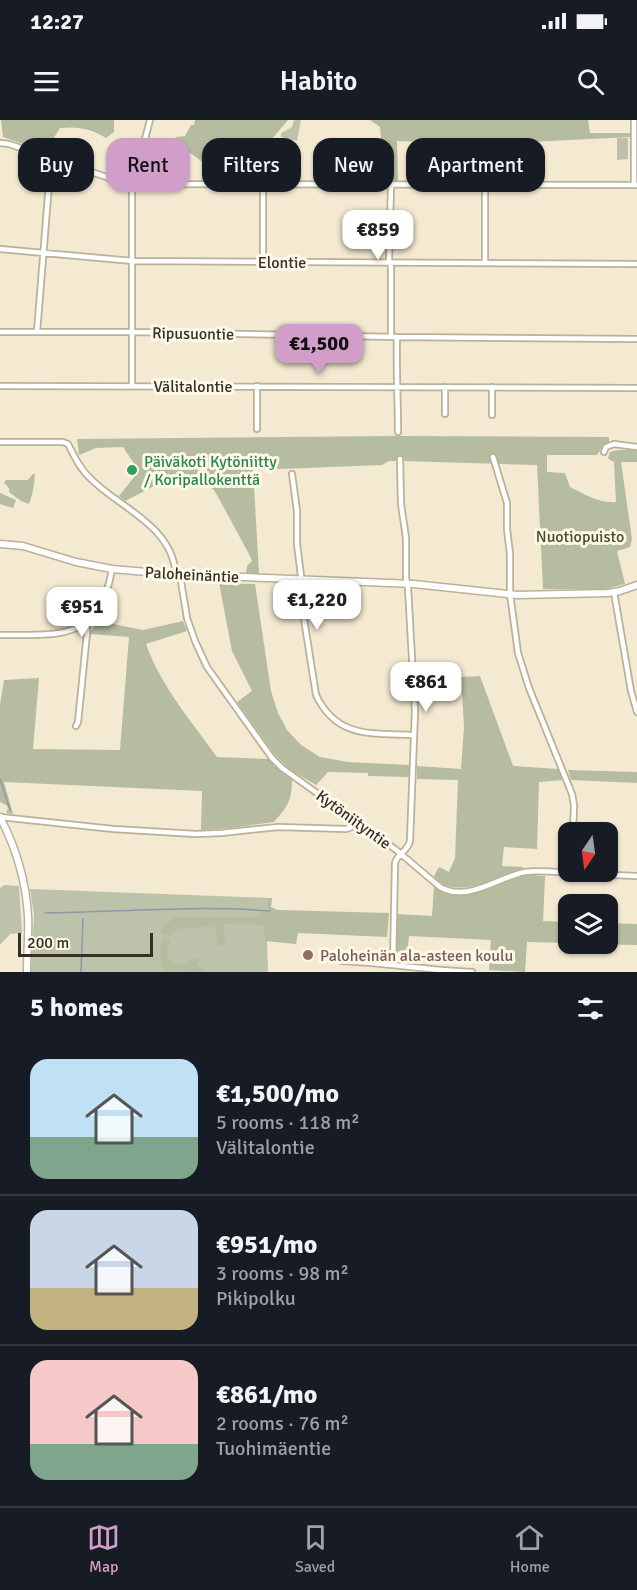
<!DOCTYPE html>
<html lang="en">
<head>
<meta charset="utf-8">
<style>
	body { margin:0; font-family:Signika,sans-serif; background:#20242c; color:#f1f3f6; height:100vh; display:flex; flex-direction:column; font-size:22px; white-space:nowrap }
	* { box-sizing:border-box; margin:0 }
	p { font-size:20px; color:#9ea1a6 }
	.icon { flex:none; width:33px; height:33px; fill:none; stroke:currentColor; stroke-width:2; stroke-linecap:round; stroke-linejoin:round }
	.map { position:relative; height:852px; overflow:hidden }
	.details { display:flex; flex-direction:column; background:#171b24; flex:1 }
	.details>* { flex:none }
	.guide { position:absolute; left:18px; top:18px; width:602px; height:54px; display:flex; gap:12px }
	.needle { width:39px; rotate:193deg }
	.controls { position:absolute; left:558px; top:702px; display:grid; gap:12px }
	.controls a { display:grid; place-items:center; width:60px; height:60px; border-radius:12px; background:#171b24; box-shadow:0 2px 4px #0004; font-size:30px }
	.scale { position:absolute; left:18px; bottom:15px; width:135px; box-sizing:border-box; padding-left:6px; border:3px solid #343027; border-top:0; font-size:16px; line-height:21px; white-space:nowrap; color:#343027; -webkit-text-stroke:4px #fef8e8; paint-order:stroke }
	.price { position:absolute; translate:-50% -51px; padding:0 14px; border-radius:12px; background:#fff; color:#222; font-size:20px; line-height:39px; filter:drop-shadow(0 2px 3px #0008) }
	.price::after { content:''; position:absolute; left:50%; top:36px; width:18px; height:14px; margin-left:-9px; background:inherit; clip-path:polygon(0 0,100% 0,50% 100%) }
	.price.selected { background:#d09ec9; color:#111 }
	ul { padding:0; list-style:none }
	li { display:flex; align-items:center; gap:18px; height:150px; padding:0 30px }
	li+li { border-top:2px solid #363941 }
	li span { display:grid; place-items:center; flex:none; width:168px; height:120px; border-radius:18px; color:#555 }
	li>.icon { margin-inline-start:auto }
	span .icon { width:72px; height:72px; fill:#fffc; stroke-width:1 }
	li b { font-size:26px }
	h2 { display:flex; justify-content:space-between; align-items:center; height:72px; padding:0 30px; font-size:26px }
	.chip { padding:0 21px; border-radius:18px; background:#171b24; box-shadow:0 2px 4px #0004; font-size:21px; line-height:54px }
	.chip.selected { background:#d09ec9; color:#111 }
	.status { display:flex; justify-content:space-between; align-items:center; height:42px; padding:0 30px; background:#171b24; direction:ltr }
	.status svg { height:16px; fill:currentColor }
	header { display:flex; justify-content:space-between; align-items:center; height:78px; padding:0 30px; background:#171b24; font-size:27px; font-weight:600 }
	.dock { display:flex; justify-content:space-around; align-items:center; height:84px; border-top:2px solid #363941; background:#171b24; font-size:16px; color:#9ea1a6 }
	.dock a { display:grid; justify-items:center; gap:3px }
	.dock .selected { color:#d09ec9 }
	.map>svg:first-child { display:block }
	.green { fill:#bdc2ab }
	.forest { fill:#b5bc9f }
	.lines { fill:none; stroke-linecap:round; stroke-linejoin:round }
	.stream { stroke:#8c99a6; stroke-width:1.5 }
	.street-casing { stroke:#bab198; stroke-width:8 }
	.secondary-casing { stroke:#bab198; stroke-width:9 }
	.street { stroke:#fff; stroke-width:4.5 }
	.secondary { stroke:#fff; stroke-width:6 }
	.leisure-dot { fill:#2e9e5b; stroke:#fef8e8; stroke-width:2 }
	.education-dot { fill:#8d6e63; stroke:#fef8e8; stroke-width:2 }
	.labels { text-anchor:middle; stroke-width:6; stroke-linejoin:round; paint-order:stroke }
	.street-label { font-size:16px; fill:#343027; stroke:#fef8e8 }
	.leisure-label { font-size:16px; fill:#27864d; stroke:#fef8e8; text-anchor:start }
	.park-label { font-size:16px; fill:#454d1d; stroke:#fef8e8 }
	.education-label { font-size:16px; fill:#785e54; stroke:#fef8e8; text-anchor:start }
</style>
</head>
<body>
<div class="status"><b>12:27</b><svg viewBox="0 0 49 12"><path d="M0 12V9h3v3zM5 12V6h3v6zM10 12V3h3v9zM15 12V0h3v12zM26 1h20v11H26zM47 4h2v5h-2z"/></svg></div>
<header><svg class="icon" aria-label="menu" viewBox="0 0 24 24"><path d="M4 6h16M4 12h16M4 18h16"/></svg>Habito<svg class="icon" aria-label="search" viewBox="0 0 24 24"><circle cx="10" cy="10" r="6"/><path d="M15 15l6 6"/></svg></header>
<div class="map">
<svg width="637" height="852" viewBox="0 0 637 852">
	<rect width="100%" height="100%" fill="#f4ead1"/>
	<!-- green -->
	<path class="green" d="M294,0h7l-4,21 -16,-4v-4l11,-6z
		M617,18h11v21l-11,1z
		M326,34l5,1v3l36,7 -2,3 -9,-1 -2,10 -32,-6z
		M4,765l15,1 3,47 -12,1 -10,11v-57z
		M30,769l242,9 -5,43 1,31h-237l3,-57z"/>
	<!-- forest -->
	<path class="forest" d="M1,0h113v12l-8,6c-14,-9 -28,-12 -46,-10l-10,16 -3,8 -44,-15z
		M195,0h93l-17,20v41h-60v-15c-13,-4 -22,-19 -36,-17v-9l2,-3 8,-1 6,-11h3z
		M370,0h218l2,13h40v4l-140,7 -1,38h-10l-1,-38 -81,-3 1,40h-7l-1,-9 -6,-1 -4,-44z
		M401,316l208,1v5l-5,3 -7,10h-50v17l18,1 5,14c14,7 30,17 46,15l-2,-40 -4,-2 -2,-2 2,-6 8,-2h19v12h-16l11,77 -2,8 -13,4 8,33 -20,5h-62l-6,-124 -134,-4h-14l-7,4 -129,5 6,103h-13l1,-7 5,-5 -3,-7 -32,-59 -3,-5 -14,-10 -40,3 -35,18 -6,-5 20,-25 -16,-24 -27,1 -17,7 -2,-16z
		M33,354h2c-1,10 -2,21 -6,30l-8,-3 -12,-9v-4l-5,-5 2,-3h22z
		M0,373l16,7 -3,8 -13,-4z
		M219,463l36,1 16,107 7,22 9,17 14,15 19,12 28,5 61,3v12l-41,-1v-3l-40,-1 -12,13 -27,-16 -15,-15 -37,-52 15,-11 -20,-40z
		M98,501l45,9 40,-9 4,10 -41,13c15,42 45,77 71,113l52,2 23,20c0,21 -4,27 -18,43l-43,6 -30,2 1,-39 -198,-9 9,32 -6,-1v-3l2,-1 -3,-4 -6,-3v-97l4,-25 35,-2 -6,71 87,1 9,-113 -40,-3z
		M480,556l33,90 45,3 5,11 -24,2 -2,67 -33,-2 -2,19 21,1v2c-22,8 -56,25 -78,16 -5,-2 -8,-6 -11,-9l5,-9 10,5 6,-14 3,-78 -41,-1v-13l44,3 3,-43 -3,-49z
		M568,650l69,2v11l-66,-3z
		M531,755l14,1 -2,45 25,1v21l-41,-1 -2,30 -36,-2 2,-30 -82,-4 -3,28 -6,-1 -5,-7 1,-42 36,2 2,-30c27,24 67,-8 97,-11z
		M268,778h4l-1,9 7,3 111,3 -2,24 -89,-4 -2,11 -31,-3 -1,-16 -40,-1 1,21 -8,1 -1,-20 -40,3 -6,7 -9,-3 2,-6 12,-10h84l1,-4 7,-2z
		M608,803l29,1v21l-55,-1h26z
		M163,819h5l2,3 -3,6 1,11c23,13 15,-2 35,0l-5,4v3l7,6 -40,-1c-5,-8 -7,-23 -2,-32z"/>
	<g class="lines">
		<!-- stream -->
		<path class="stream" d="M0,659l10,31
			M45,793c75,-1 150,-8 225,-2
			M81,852l2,-53"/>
		<!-- street casing -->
		<g class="street-casing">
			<path id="street" d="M634,0v65
				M0,23l9,1 118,40 510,1
				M263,65v77
				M0,129l133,12 504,3
				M485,143v-78
				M0,212h133l264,5 240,2
				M37,212l14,-173
				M391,217v-70l-2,-7 2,-75
				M397,217c-1,32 1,63 1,95
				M0,266l637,2
				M132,266v-197l18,-69
				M445,267v27
				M492,295v-28
				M257,309v-43
				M0,322h63l5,2c6,12 12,25 23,35 30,30 81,46 85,96
				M604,332l2,-5 8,-3 23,3
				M493,337l14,46v26l3,25v40l8,59 11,35 43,106 2,11 -1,27
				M292,354l5,37v33l4,32 -1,12 1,12 15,95c21,44 56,38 98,40
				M180,455l7,43 8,23 12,26 65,91 10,10 113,81 45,38c27,16 58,-10 85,-15 12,-2 25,0 37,0 25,2 50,3 75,4
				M614,472l17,99 6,21
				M0,515c60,0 100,6 112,-66
				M76,606l2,-4 9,-89v-10
				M0,697l113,12 83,5 25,-1 57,-6 68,2 6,-2 5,-6
				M342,841c43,2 86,9 130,11
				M393,844l2,-101c2,-9 13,-12 15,-22l5,-130 -7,-123 -2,-10v-40l-5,-34 -1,-45"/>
		</g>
		<!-- secondary casing -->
		<g class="secondary-casing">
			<path id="secondary" d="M0,424l23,2 53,16 36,7 58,5 244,10 103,11 91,-2 12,-2 17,-6
				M0,697c16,31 26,64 28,99 1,18 -1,37 -1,56"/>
		</g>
		<!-- street -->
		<use href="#street" class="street"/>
		<!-- secondary -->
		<use href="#secondary" class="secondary"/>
	</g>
	<!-- markers -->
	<circle class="leisure-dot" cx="132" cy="350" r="6"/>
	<circle class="education-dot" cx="308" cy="835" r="6"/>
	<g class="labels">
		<!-- street labels -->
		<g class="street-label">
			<text x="282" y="148">Elontie</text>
			<text transform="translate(193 213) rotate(1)" y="6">Ripusuontie</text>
			<text x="193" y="272">Välitalontie</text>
			<text transform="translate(192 454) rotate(3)" y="6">Paloheinäntie</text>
			<text transform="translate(354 699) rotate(36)" y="6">Kytöniityntie</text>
		</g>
		<!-- leisure labels -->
		<g class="leisure-label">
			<text x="144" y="347">Päiväkoti Kytöniitty<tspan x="144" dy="18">/ Koripallokenttä</tspan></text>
		</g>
		<!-- park labels -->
		<g class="park-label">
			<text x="580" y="422">Nuotiopuisto</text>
		</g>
		<!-- education labels -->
		<g class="education-label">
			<text x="320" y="841">Paloheinän ala-asteen koulu</text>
		</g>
	</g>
</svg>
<div class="controls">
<a><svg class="needle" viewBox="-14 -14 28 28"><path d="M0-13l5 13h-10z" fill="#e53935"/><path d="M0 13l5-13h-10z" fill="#9ea1a6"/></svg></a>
<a><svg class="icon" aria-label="layers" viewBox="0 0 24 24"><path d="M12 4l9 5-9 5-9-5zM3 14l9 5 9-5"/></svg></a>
</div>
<div class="scale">200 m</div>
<b class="price" style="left:378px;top:141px">€859</b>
<b class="price selected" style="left:319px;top:255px">€1,500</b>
<b class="price" style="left:317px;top:511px">€1,220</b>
<b class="price" style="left:82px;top:518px">€951</b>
<b class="price" style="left:426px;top:593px">€861</b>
<div class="guide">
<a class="chip">Buy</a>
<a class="chip selected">Rent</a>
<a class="chip">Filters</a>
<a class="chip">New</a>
<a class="chip">Apartment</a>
</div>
</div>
<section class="details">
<h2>5 homes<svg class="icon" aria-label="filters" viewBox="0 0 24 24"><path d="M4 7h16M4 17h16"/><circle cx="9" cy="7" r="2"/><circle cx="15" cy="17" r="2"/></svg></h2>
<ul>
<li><span style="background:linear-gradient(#bfe0f5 65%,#7fa58c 0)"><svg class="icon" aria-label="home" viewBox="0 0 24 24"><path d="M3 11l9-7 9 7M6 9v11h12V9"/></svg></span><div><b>€1,500/mo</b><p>5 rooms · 118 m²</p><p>Välitalontie</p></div></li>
<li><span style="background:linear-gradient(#c9d6e8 65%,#c2b280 0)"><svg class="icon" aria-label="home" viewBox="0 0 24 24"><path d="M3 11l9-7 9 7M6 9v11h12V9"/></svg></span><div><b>€951/mo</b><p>3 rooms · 98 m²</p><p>Pikipolku</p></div></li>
<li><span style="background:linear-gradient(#f6c9c9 70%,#7fa58c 0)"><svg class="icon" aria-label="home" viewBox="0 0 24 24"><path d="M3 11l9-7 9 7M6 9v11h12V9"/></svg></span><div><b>€861/mo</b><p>2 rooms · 76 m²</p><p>Tuohimäentie</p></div></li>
</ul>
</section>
<nav class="dock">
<a class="selected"><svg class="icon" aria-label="map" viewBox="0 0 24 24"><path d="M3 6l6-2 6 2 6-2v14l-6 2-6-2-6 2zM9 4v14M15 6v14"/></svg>Map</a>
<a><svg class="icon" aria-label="saved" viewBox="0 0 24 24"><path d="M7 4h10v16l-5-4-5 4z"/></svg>Saved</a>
<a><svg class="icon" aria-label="home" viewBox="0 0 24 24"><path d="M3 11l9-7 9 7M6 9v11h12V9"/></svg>Home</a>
</nav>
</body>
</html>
